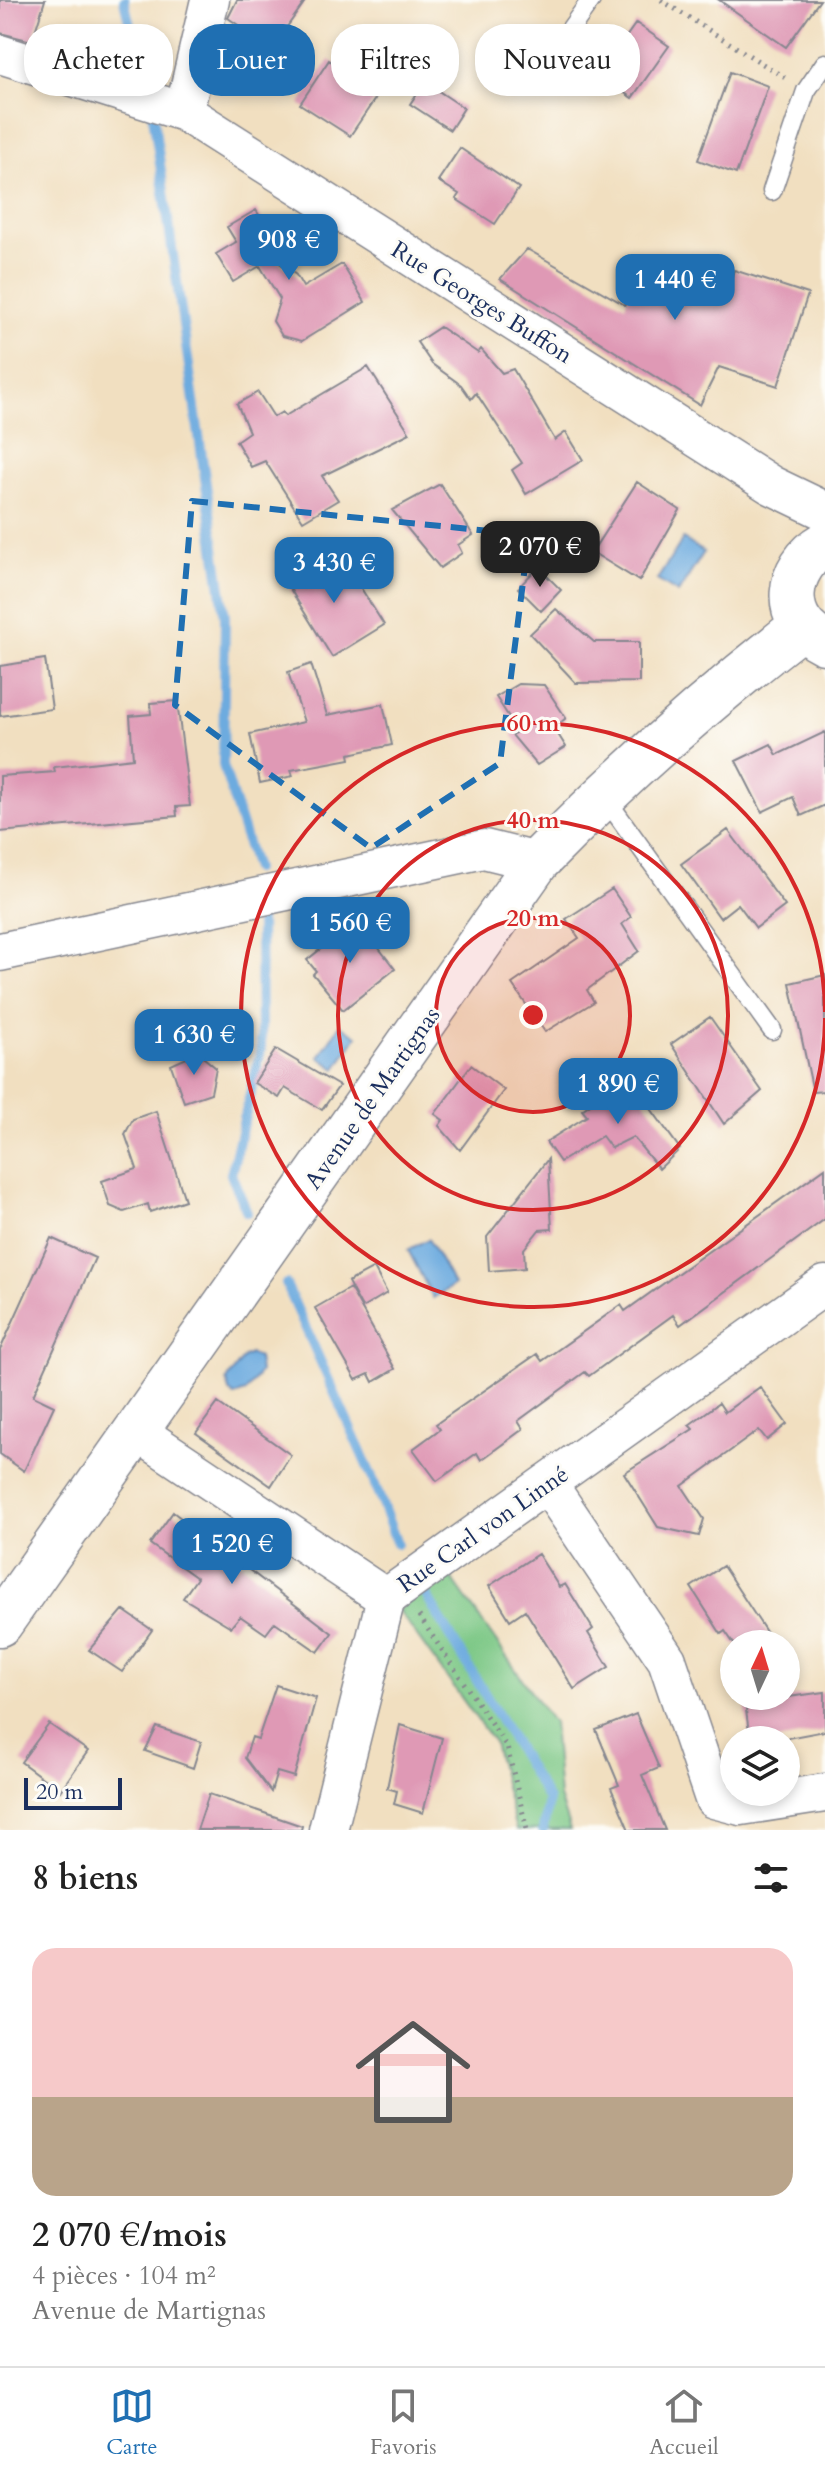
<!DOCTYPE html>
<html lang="fr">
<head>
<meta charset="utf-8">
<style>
	body { margin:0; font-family:Cardo,serif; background:#f2f2f2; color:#222; height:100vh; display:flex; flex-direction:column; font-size:30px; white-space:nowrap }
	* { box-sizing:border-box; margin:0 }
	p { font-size:26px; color:#767676 }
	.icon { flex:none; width:44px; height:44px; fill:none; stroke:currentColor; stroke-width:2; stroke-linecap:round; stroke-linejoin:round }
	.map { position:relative; height:1830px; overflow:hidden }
	.drawer { display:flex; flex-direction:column; background:#fff; flex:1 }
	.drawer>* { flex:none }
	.banner { position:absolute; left:24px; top:24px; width:778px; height:72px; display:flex; gap:16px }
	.needle { width:52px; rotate:4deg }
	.buttons { position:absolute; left:720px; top:1630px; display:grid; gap:16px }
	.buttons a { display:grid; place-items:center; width:80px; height:80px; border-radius:50%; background:#fff; box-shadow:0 4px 12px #0003; font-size:40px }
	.scale { position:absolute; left:24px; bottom:20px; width:98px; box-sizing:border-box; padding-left:8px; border:4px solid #1b2f5e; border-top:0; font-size:22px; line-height:28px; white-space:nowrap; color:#1b2f5e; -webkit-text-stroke:6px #fdfcf7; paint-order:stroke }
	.price { position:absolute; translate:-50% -68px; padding:0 18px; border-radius:16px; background:#1f6fb2; color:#fff; font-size:26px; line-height:52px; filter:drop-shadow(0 2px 4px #0008) }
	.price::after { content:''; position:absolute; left:50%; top:48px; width:24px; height:18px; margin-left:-12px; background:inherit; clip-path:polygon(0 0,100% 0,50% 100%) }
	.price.current { background:#222; color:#fff }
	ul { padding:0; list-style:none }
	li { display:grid; align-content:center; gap:16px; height:424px; padding:0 32px }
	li+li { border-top:2px solid #e0e0e0 }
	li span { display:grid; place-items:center; height:248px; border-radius:24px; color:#555 }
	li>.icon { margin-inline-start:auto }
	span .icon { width:144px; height:144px; fill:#fffc; stroke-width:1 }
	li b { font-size:34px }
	h2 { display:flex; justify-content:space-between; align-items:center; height:96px; padding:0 32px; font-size:34px }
	.chip { padding:0 28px; border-radius:32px; background:#fff; box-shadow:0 4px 12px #0003; font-size:28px; line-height:72px }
	.chip.current { background:#1f6fb2; color:#fff }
	.dock { display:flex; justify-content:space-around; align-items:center; height:112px; border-top:2px solid #e0e0e0; background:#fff; font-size:22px; color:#767676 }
	.dock a { display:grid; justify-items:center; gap:4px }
	.dock .current { color:#1f6fb2 }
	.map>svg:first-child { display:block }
	.green { fill:#7bc785; stroke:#4b7b72; stroke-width:2 }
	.water { fill:#6dabdf; stroke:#446d9e; stroke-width:2 }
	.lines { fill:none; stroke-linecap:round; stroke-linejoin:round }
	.stream { stroke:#6dabdf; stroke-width:10 }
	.building { fill:#df99b5 }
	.lane-casing { stroke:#86878f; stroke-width:21 }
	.street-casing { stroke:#86878f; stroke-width:41 }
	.secondary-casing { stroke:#86878f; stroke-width:47 }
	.path { stroke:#86878f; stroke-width:5; stroke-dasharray:2 6; stroke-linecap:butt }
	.lane { stroke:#fff; stroke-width:18 }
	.street { stroke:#fff; stroke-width:38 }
	.secondary { stroke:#fff; stroke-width:44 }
	.marked { fill:none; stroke:#1f6fb2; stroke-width:6; stroke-dasharray:16 10; stroke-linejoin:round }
	.ring { fill:none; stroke:#d62828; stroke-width:4 }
	.labels { text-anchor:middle; stroke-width:6; stroke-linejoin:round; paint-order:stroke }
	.street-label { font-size:24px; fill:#1b2f5e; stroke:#fdfcf7 }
	.centre { fill:#d62828; stroke:#fdfcf7; stroke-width:4 }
	.ring-label { font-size:24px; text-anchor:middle; font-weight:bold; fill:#d62828; stroke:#fdfcf7; stroke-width:6; stroke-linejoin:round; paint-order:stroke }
</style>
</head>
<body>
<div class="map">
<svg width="825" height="1830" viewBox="0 0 825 1830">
	<rect width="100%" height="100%" fill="#fdfcf7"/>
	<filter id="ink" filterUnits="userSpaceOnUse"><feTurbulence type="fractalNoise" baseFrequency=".0125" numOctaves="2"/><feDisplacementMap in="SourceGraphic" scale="16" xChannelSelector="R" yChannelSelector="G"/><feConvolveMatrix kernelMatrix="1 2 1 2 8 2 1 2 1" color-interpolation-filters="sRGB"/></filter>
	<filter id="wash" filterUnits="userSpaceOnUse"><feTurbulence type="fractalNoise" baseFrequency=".006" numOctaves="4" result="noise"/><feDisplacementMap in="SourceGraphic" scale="32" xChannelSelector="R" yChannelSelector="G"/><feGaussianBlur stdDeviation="1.8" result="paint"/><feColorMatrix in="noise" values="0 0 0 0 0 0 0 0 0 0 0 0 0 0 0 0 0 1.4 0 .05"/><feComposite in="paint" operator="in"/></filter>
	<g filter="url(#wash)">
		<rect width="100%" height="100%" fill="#f1dfc0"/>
		<!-- green -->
		<path class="green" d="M448,1573l105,150 6,74 11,33h-54l-22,-87 -96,-133z"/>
		<!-- water -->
		<path class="water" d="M683,539l21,13 -26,41 -21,-13z
			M340,1025l17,11 -21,33 -17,-12z
			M428,1239l26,46 -21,13 -25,-48z
			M250,1354l8,4 2,14 -14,20 -12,4 -5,-5 -2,-11 17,-23z"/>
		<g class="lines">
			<!-- stream -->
			<path class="stream" d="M124,0l19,81
				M153,115l72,502 -2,148 32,104
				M247,1212l-16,-38 30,-125 -1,-140
				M286,1284l86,193 25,67
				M426,1595l122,205 -5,30"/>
		</g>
		<g id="blocks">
			<!-- building -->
			<path class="building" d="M0,0h45l-13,41 -32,-8z
				M237,0h69l-34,48 -44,-30z
				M719,0h101l-34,47z
				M636,23l33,23 -37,52 -33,-23z
				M329,60l50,33 -29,43 -50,-32z
				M730,72l38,14 -32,88 -38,-14z
				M425,82l39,26 -14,22 -40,-26z
				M460,148l59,40 -24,36 -39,-25 3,-5 -21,-13z
				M256,210l26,43 -5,8 19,14 7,12 39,-23 23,38 -63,39 -20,-5 -9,-15 7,-22 -20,-33 -27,16 -17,-28 20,-12 -9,-15z
				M527,249l98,56 13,-39 88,28 8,-24 74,24 -30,92 -59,-19 -19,38 -200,-126z
				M440,327l38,26 3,-4 21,24 11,-4 42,71 11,-8 17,28 -57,34 -14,-24 10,-7 -46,-70 -5,6 -10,-14 -29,-21 -15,-22z
				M368,367l42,66 -88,43 16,24 -35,21 -38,-60 -14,6 -15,-26 13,-9 -12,-28 21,-12 16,25 8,-5 3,4z
				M637,482l43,28 -41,71 -47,-29z
				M440,484l33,51 -15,10 4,8 -22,15 -48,-58z
				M319,558l8,13 17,-10 40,64 -52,32 -48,-78z
				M538,567l23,23 -20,21 -23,-23z
				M556,609l38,33h45v40l-63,1 -46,-49z
				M45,659l7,50 -52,7v-50z
				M311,664l16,51 56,-11 9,41 -43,9 1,5 -59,11 2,6 -33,7 -10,-49 54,-12 -16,-50z
				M518,684l26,1 22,33 -12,10 12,19 -29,18 -25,-30 6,-4 -22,-34z
				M177,701l13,105 -14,1 1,9 -177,16v-56l55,-4 -1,-5 79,-9 -3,-42 21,-2 -1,-11z
				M825,732v73l-24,11 -8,-19 -31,15 -26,-51 35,-17 6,11z
				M728,830l57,76 -29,22 -18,-24 -18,14 -39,-54z
				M612,889l19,28 -9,7 17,27 -52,39 7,12 -49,30 -33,-48 67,-46 -13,-19z
				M357,920l38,49 -52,41 -30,-36 3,-3 -9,-11z
				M825,975v116l-12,1 -23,-109z
				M710,1017l52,74 -38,33 -53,-80z
				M276,1049l63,37 -17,24 -37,-22 -6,10 -25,-15z
				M198,1053l18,15 -5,25 -27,9 -13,-37z
				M471,1065l33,25 -44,60 -21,-24 4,-6 -8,-6z
				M628,1077l52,72 -21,20 -26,-32 -22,11 -9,-12 -42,26 -14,-20 41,-26 -5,-6z
				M156,1111l29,89 -35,12 -2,-8 -24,8 -14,-6 -8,-25 35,-12 -12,-35 8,-15z
				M548,1159l4,70 -13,1 -15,19 1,19 -36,3 -2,-34z
				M825,1168v51l-145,106 -7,-10 -84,61 -4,-4 -67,49 5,8 -42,31 -4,-7 -40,28 -24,-32 27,-20 -4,-5 101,-70 5,7 79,-56 4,6z
				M51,1238l44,20 -62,138 21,10 -30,65 -24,-17v-104z
				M374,1268l13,25 -25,15 -14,-26z
				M350,1288l45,81 -22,13 -4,-8 -13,6 -41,-72z
				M760,1387l27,37 -20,16 -8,-10 -77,56 22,33 -5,17 -41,-9 -34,-54 69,-44 -4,-4 30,-22 6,9z
				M218,1403l73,52 -20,31 -75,-53z
				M173,1512l159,121 -14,19 -43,-30 -9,12 -26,-18 -9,11 -48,-29 14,-20 -47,-34z
				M538,1554l21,33 6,-3 28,45 -5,4 21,34 -35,22 -49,-79 -15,10 -21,-34z
				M723,1566l51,78h-40l-9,-13 -4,3 -30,-47z
				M123,1610l29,20 -30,42 -33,-22z
				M276,1685l40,13 -22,79 -17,-5 -6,20 -26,-34 7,-21 6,2z
				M825,1692v39l-48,9h-27l-5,-37z
				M636,1714l23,54 -17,7 23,55h-36l-18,-42 8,-3 -23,-55z
				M49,1724l39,27 -28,40 -39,-29z
				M400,1725l42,13 -19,75 -29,-9 3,-13 -10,-3z
				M157,1727l44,15 -8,26 -48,-17z
				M209,1794l93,32 -1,4h-104z"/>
		</g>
	</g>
	<g filter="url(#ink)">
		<use href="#blocks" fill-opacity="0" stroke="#86878f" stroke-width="2"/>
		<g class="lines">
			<!-- lane casing -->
			<g class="lane-casing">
				<path id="lane" d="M554,52l37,-52
					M772,191l34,-100 19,-28
					M603,795l169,235"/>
			</g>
			<!-- street casing -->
			<g class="street-casing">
				<path id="street" d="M0,54l184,58 587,373 54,26
					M184,112l26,-112
					M0,952l484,-103 53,13
					M136,1431l250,167 439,-313
					M547,1483l120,177 47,139 27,7 84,-13
					M328,1830l58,-232"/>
			</g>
			<!-- secondary casing -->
			<g class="secondary-casing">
				<path id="secondary" d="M824,642c-46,-22 -38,-76 1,-98
					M0,1624l537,-762c83,-85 171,-163 265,-236"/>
			</g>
			<!-- path -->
			<path class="path" d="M661,0l124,78
				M419,1616l88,131 20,83"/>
			<!-- lane -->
			<use href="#lane" class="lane"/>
			<!-- street -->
			<use href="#street" class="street"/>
			<!-- secondary -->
			<use href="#secondary" class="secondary"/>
		</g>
	</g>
	<!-- marked area -->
	<path class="marked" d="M192,501l337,34 -29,228 -129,85 -196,-143z"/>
	<!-- distance rings -->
	<circle cx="533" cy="1015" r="97" fill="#d62828" fill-opacity=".12"/>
	<g class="ring">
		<circle cx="533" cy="1015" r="97"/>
		<circle cx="533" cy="1015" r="195"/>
		<path d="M825 1018A292 292 0 1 1 825 1012"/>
	</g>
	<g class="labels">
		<!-- street labels -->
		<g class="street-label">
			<text transform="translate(482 302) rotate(32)" y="8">Rue Georges Buffon</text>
			<text transform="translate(372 1098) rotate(-55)" y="8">Avenue de Martignas</text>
			<text transform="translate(483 1529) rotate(-35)" y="8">Rue Carl von Linné</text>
		</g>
	</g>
	<circle cx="533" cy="1015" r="12" class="centre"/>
	<g class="ring-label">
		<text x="533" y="731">60 m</text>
		<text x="533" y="828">40 m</text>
		<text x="533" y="926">20 m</text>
	</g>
</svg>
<div class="buttons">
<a><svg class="needle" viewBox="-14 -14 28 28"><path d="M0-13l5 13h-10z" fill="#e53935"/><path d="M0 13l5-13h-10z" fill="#767676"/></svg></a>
<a><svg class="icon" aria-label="layers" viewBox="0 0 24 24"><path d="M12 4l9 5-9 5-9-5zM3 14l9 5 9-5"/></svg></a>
</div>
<div class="scale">20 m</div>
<b class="price" style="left:289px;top:282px">908 €</b>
<b class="price" style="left:675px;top:322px">1 440 €</b>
<b class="price current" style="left:540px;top:589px">2 070 €</b>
<b class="price" style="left:334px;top:605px">3 430 €</b>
<b class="price" style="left:350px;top:965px">1 560 €</b>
<b class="price" style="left:194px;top:1077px">1 630 €</b>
<b class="price" style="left:618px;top:1126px">1 890 €</b>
<b class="price" style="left:232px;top:1586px">1 520 €</b>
<div class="banner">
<a class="chip">Acheter</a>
<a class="chip current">Louer</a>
<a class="chip">Filtres</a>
<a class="chip">Nouveau</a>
</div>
</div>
<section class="drawer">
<h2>8 biens<svg class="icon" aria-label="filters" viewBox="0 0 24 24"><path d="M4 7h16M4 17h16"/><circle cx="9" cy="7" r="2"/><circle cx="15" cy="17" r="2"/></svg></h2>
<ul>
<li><span style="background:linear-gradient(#f6c9c9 60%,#b9a48a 0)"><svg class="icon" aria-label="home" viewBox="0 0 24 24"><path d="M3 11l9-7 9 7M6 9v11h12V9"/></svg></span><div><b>2 070 €/mois</b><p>4 pièces · 104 m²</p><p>Avenue de Martignas</p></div></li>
</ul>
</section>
<nav class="dock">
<a class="current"><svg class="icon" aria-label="map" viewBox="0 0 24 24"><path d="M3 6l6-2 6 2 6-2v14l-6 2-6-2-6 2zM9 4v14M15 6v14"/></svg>Carte</a>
<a><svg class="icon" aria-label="saved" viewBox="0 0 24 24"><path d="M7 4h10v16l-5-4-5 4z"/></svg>Favoris</a>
<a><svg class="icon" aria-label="home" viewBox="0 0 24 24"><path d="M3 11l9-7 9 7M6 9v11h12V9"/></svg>Accueil</a>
</nav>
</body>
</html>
